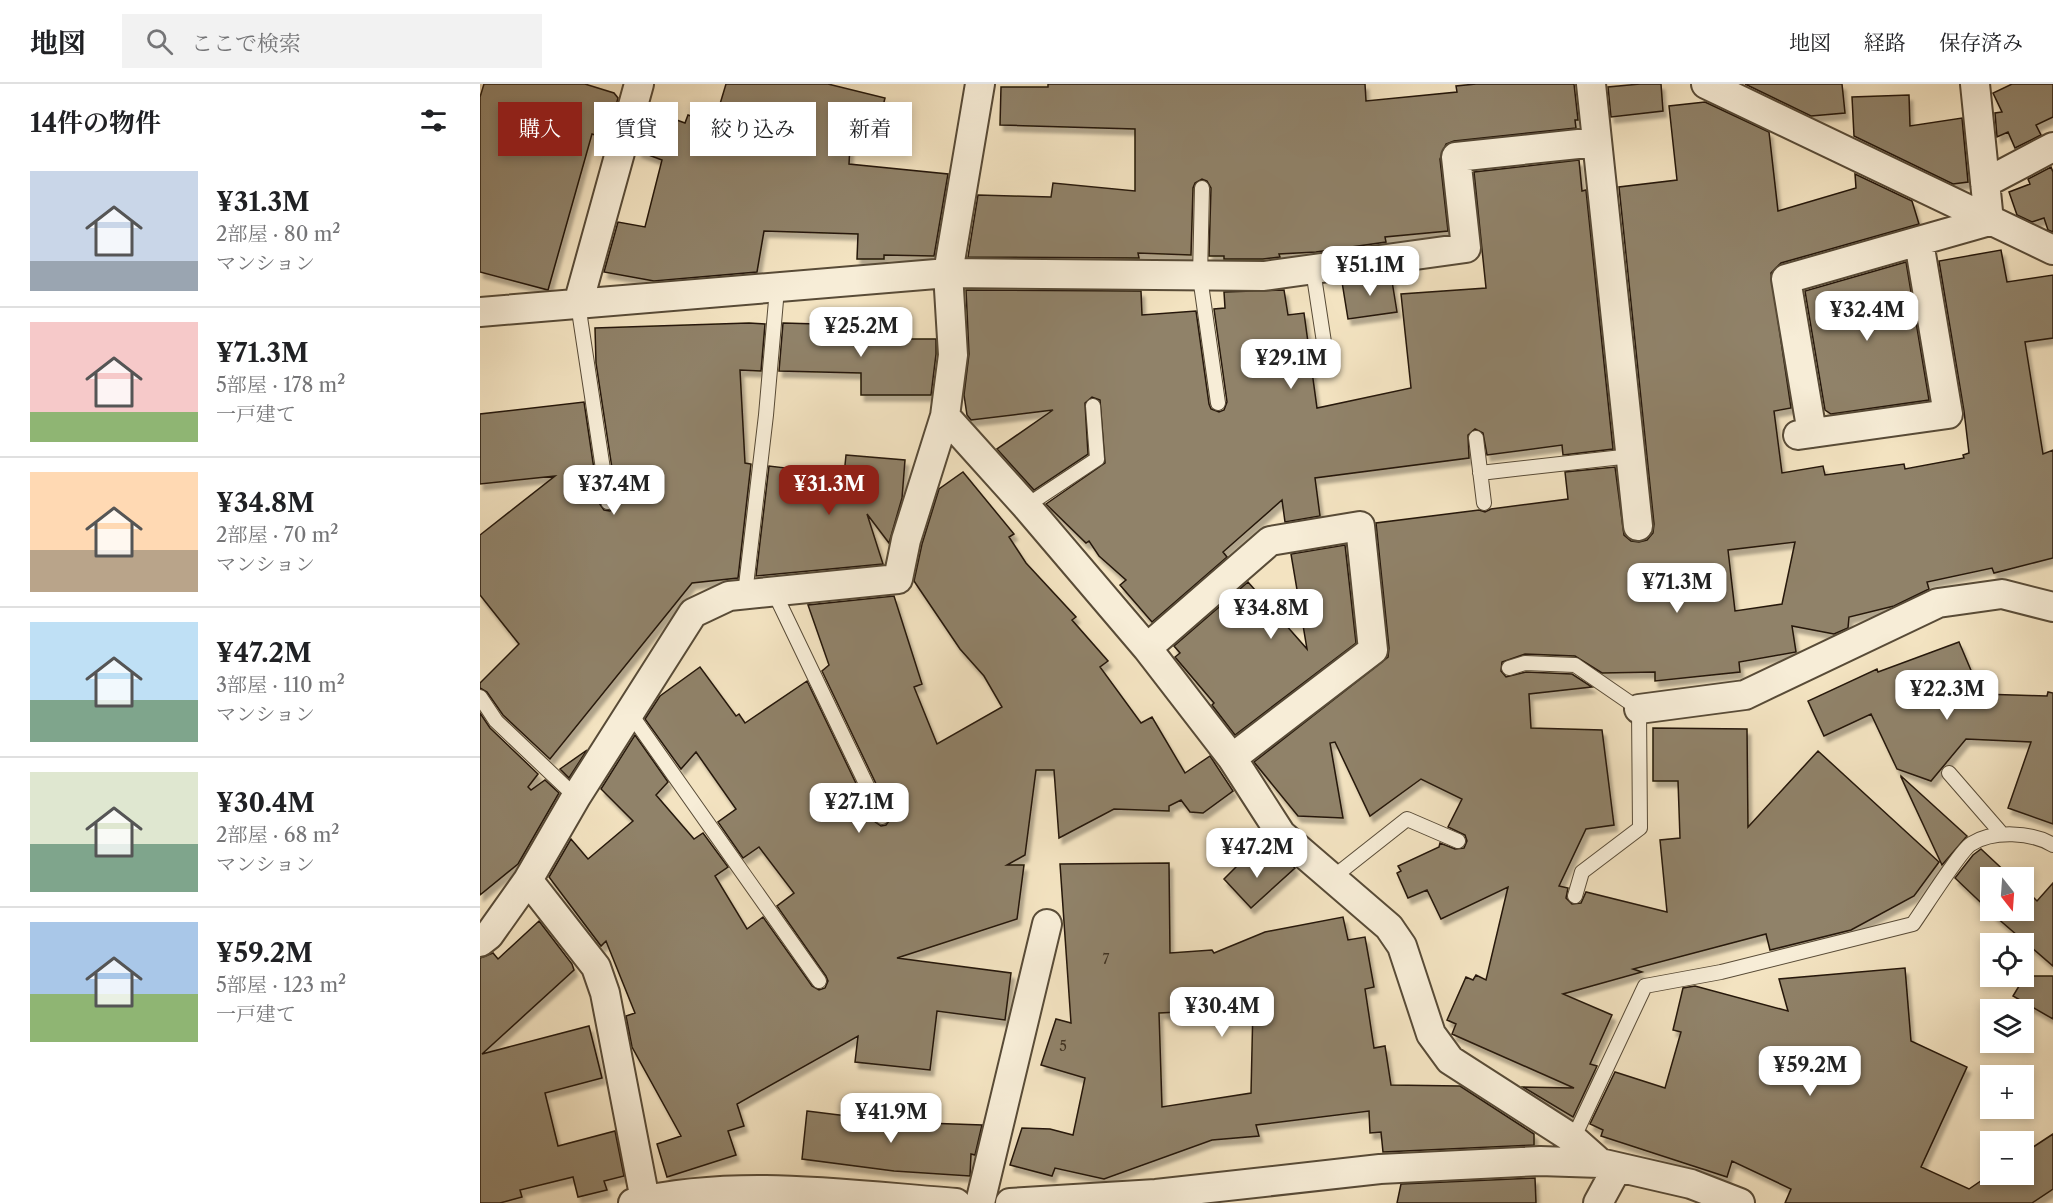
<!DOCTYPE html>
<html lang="ja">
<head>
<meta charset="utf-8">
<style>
	body { margin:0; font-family:"Libre Caslon Text","Noto Serif JP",serif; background:#f2f2f2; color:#202124; height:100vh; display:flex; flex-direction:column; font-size:22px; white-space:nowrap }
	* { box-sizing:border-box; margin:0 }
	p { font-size:20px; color:#757577 }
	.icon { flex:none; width:33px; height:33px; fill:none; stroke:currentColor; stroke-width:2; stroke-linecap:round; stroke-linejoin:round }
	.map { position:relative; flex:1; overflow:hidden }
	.panel { display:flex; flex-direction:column; background:#fff; width:480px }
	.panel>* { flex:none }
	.top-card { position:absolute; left:18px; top:18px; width:570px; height:54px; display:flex; gap:12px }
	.needle { width:39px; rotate:163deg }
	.fabs { position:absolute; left:1500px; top:783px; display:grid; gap:12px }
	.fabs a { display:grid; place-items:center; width:54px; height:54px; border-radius:0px; background:#fff; box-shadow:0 3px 9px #0003; font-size:30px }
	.price { position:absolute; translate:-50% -51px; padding:0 14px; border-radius:12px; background:#fff; color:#222; font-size:20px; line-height:39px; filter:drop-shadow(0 2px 3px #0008) }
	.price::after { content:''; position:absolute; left:50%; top:36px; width:18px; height:14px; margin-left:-9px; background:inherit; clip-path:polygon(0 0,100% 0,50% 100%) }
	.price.on { background:#8f2418; color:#fff }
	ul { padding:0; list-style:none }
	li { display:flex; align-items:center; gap:18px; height:150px; padding:0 30px }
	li+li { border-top:2px solid #e0e0e0 }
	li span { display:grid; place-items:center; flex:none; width:168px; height:120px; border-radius:0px; color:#555 }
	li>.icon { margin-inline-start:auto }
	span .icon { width:72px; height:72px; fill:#fffc; stroke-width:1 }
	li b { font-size:26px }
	h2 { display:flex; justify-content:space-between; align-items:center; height:72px; padding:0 30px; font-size:26px }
	.tag { padding:0 21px; border-radius:0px; background:#fff; box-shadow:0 3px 9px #0003; font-size:21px; line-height:54px }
	.tag.on { background:#8f2418; color:#fff }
	header { display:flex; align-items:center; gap:36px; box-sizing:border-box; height:84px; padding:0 30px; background:#fff; border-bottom:2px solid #e0e0e0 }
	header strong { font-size:28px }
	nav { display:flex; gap:33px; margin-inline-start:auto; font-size:21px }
	.search { width:420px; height:54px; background:#f2f2f2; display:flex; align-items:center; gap:15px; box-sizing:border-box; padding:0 21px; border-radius:0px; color:#757577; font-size:22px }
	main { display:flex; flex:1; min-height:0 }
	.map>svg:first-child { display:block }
	.building { fill:#908269; stroke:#251809; stroke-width:1.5; fill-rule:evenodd; filter:url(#shadow) }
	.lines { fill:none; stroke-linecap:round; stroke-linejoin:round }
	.lane-casing { stroke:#584b37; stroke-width:16 }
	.street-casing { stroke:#584b37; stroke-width:32 }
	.lane { stroke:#f7edd7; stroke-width:14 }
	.street { stroke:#f7edd7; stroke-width:28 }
	.labels { text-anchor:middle; stroke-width:5; stroke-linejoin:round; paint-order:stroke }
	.number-label { font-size:14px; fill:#403221 }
</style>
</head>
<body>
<header>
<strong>地図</strong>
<div class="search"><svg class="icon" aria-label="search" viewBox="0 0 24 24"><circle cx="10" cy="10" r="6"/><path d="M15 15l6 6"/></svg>ここで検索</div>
<nav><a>地図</a><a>経路</a><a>保存済み</a></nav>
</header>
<main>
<section class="panel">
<h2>14件の物件<svg class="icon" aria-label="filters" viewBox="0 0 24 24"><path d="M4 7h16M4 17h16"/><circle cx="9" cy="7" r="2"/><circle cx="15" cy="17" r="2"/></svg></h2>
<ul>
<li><span style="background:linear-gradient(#c9d6e8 75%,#9aa5b1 0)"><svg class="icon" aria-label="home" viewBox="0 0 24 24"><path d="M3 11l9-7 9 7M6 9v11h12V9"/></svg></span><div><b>¥31.3M</b><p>2部屋 · 80 m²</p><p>マンション</p></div></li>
<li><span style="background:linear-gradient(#f6c9c9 75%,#8fb573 0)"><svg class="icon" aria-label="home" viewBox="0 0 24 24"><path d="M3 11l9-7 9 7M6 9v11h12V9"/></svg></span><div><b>¥71.3M</b><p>5部屋 · 178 m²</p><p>一戸建て</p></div></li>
<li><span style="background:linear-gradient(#ffd9b3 65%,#b9a48a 0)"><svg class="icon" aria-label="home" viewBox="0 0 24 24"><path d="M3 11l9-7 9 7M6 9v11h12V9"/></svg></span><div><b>¥34.8M</b><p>2部屋 · 70 m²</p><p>マンション</p></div></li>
<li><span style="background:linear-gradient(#bfe0f5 65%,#7fa58c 0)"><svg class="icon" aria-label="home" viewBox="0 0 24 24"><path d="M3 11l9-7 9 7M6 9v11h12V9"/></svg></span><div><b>¥47.2M</b><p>3部屋 · 110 m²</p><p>マンション</p></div></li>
<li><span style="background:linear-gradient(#dfe7d0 60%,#7fa58c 0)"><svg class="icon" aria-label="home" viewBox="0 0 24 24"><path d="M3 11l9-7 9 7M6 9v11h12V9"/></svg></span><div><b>¥30.4M</b><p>2部屋 · 68 m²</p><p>マンション</p></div></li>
<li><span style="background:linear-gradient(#a9c7e8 60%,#8fb573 0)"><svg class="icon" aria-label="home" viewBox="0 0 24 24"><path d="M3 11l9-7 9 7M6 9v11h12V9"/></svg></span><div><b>¥59.2M</b><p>5部屋 · 123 m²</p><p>一戸建て</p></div></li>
</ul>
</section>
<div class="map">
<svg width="1573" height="1119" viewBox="0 0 1573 1119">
	<defs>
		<filter id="shadow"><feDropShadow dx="3.5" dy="6" stdDeviation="1.5" flood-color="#0004"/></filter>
	</defs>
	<rect width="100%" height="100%" fill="#f3e3c1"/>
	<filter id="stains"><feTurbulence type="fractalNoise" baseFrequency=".00333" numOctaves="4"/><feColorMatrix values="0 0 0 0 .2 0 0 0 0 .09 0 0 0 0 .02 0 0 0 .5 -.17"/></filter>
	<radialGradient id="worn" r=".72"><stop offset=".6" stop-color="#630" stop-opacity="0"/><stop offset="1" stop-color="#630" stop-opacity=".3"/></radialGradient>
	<!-- building -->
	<path class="building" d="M4,0h101l29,9 4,5 -11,41 -15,-5 -44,156 -68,-18v-175z
		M246,0h102l57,14 -7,29h-27l-2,37 99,10 -14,82 -50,-1v4h-27l1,-25 -94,-3 -7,41 -103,9 -50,-9 14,-50 27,5 17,-67 -24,-9 11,-41 36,13 3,-8 26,9z
		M568,0h317l1,17 91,-9 -1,-6 20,-2h98l4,36h-3l1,8 -122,13 -8,3 -6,15 8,72 -63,6 1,5 -70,10 -37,2 1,3 -17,2h-39v-3h-15l2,-68 -4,-7 -5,-2 -7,4 -2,5 -2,67 -53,-2 1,5 -171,-1 10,-62 73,2 2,-14 82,8v-62l-135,-4 1,-38h47z
		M1160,0h21l2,27 -52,6 -3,-30z
		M1265,0h97l3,29 -34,3z
		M1532,0h41v33l-17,8 5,10 -26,13 -7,-16 -11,5 -2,-24 7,-1 -9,-19z
		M1429,11l1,31 52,-8 6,64 -15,2 -99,-48 -2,-39z
		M1225,18l64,30 9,79 78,-23 -1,-14 57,27 7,23 -138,39 -10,10 20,135 -17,3 8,62 41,-7 2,9 79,-11 1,5 59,-11 -1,-3 6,-2 -5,-42 -25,-150 62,-11 6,32 46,-7v63l-28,4 18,112 10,-4v108l-59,15 -2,-5 -65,14 2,7 -35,17 -45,11 -1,11 -14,6 -42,-8 4,26 -57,10 1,10 -85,9v-9l-53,1 -27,-17 -50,-2 -23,8 -1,9 5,6 20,-5 46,2 20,13 -63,7 2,34 71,2 12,95 -28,4 -27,57 9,2 -2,10 6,6 9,-1 5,-11 81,20 -7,-72 20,-2 -2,-57h-25v-53l94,1 1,98 70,-76 121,111 -25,34 -63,34 -81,20 -4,-16 -133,35 9,3 -79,22 49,21 -22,49 7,2 -24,51 -50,-30 51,1 -122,-54 4,-10 -9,-4 19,-43 7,3 3,-5 10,5 22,-93 -67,32 -14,-29 -19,8 -11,-25 4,-2 -3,-5 41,-19 1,-4 15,6 9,-1 3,-7 -2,-6 -17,-8 14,-28 -41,-20 -51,37 -35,-74 -5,1 13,75 -45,-2 -44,-54 134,-105 1,-9 -13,-125 103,-13 6,2 6,-3 77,-10 -3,-27 50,-5 9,68 7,6 8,1 8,-2 6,-7 1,-9 -35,-337 58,-7 -8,-74zM1315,458l-13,62 -47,7 -7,-61z
		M1099,76l3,31 4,-1 27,259 -50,6 -1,-10 -75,10 -4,-22 -8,-4 -7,6 1,23 -154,20 5,38 -35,6 -3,-22 -59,52 4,5 -75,65 -32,-37 6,-5 -27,-24 -10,-15 -3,2 -40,-39 59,-41 -5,-63 -8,-3 -7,6 3,51 -54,36 -37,-41 56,-39 -82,10 -4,-5 -3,-20 5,-41 -3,-64 175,1 1,24 54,-4 13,93 2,5 8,3 5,-2 3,-8 -13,-93 11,-1 -1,-16 60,-2 4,25 16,-2 13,95 94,-20 -10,-94 85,-6 -12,-116z
		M1571,83l2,5v60l-5,-2 -4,-12 -12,4 -15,-7 -8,-23 21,-8 -2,-5z
		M1426,178l23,138 -98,14 -6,-4 -20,-119z
		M911,191l6,37 -49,7 -6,-37z
		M269,239l16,1 -4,47 -21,-1 5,93 6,1 -13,114 -46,5 -142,176 -47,-44 -16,-23 -7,-4v-5l39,-39 -39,-49v-60l75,-59 -75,8v-70l104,-12 15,101 5,7 6,1 6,-5 1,-5 -21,-138 -1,-35z
		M303,239l69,2v14h84v15l-5,41h-70v-22l-82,-2z
		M366,371l59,5 -3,38 -13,45 -22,-29 16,50 -127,12 13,-110 75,9z
		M483,388l51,62 -5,3 17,26 50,54 -4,3 36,41 -8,6 41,56 11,-6 33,56 25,-17 23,35 -30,22 -13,-1 -9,-12 -12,6v5l-55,-2 -55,29 -5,-68h-18l-11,85 -18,10h17l-7,54 -120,39 114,15 -6,47 -68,-9 -7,59 -75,-8 3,-26 -121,68 7,22 -16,5 8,24 -69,22 -10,-33 24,-8 -49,-89 -6,-31 9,-3 -29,-72 -5,5 -52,-69 22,-38 17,20 45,-38 -32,-32 34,-54 33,47 -12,13 38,44 9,-6 25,34 -13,9 32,53 16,-12 49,69 7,4 6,-2 3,-7 -2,-5 -49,-70 17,-13 -35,-46 -16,11 -25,-36 18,-13 -40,-57 -15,17 -36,-50 15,-23 40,-29 36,49 3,-2 6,9 62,-42 67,140 7,5 5,-1 5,-7 -1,-5 -68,-142 7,-6 -21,-60 86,-9 28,88 -8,3 23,57 65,-37 -18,-31 -24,-27 -46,-68 8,-37 17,-55z
		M865,461l11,98 -121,92 -23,-30 2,-2 -39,-46 5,-4 -6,-7 74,-64 59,67 -16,-95z
		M1479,558l22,52 66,2 1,-4 5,1v131l-45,-16 23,-66 -65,-3 -35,42 -34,-12 -26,-55 -47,22 -16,-35 69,-32 1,3z
		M0,629l10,15 48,46 -10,13 3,3 14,-10 14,13 -41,71 -38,31z
		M107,666l-18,28 -9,-9z
		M1421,692l66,60 -25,29 -41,-88z
		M1501,765l31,29h-22v32h34v-22l13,13 16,-18v83l-57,-49 -41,-39 18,-23z
		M761,778h47l7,6 -44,40 -27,-29z
		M689,779l1,90 42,-3 2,3 51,-21 78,-15 5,23 17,-3 9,50 -9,2 9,59 11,-2 6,39 69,1 74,48v11l-151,7 -2,-20 -11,1 -1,-22 -113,14 3,11 -47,4 -108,39 -49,-11 -3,8 -42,-11 12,-37 28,1 23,6 12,-57 -44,-13 15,-46 15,4 -11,-159zM773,921l-2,88 -89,14 -3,-94 83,-4z
		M59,837l33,43 2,6 -92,84 107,-28 13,52 -57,15 13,53 57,-15 9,45 -20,5 3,9 -29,7 -5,-20 -53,13 2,7 -22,6h-20v-245l13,-5 5,6z
		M1425,884l6,73 56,26 -46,100 48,22 22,-15h33v-21l29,-19v55l-21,14h-247l6,-14 -59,-28 -5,16 -126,-41 2,-6 -13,-6 25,-52 50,16 16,-56 -8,-2 10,-42 12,-2 93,25 -9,-32z
		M1545,892h28v43l-40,-23z
		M327,1027l89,11 86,3 -7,30 -4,-1 -1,22 -76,-5 -92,-12z
		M1055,1094l1,25h-139l4,-19z"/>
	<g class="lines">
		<!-- lane casing -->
		<g class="lane-casing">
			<path id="lane" d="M722,104l-2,89 18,126
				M833,186l14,92
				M98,220l30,198
				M996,354l8,65
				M1000,389l151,-17
				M546,422l71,-47 -4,-53
				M294,508l108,225
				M265,510l21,-179 11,-126
				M1029,584l16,-5 50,2 64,44 1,119 -58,44 -7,24
				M0,613l16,24 80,76
				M150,629l189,268
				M1469,689l53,61
				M851,795l76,-60 51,22
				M1093,1055l72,-153 76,-14 192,-48c10,-14 48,-74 58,-80 22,-14 61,-12 82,1"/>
		</g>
		<!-- street casing -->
		<g class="street-casing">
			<path id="street" d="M1111,0l47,442
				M1226,0l347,166
				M1495,0l14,137
				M1505,99l68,-36
				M98,220l61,-220
				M0,228l468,-39 316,3 202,-28 -10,-91 141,-15
				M465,332l81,90 121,142 85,110 49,76 108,93 13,19 29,88 19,26 123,79 27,24
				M1332,349l-26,-154 203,-58
				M1318,351l150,-21 -29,-172
				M667,564l123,-107 90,-15 13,124 -141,108
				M1159,625l106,-14 193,-92 64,-9 51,13
				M48,796l68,87 9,26 40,207
				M0,858l9,-7 39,-55 48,-83 117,-184 36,-17 169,-17 8,-39 39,-124 8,-61 -5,-82 32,-189
				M153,1119c105,-25 216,-8 323,0
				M500,1119l67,-279
				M530,1119l146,-9 224,-25 160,-8 60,2 91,21 49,19
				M1118,1119l19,-35"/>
		</g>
		<!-- lane -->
		<use href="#lane" class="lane"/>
		<!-- street -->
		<use href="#street" class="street"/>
	</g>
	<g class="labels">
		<!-- number labels -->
		<g class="number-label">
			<text x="626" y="880">7</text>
			<text x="583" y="967">5</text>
		</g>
	</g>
	<rect width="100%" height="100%" filter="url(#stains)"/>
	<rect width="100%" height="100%" fill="url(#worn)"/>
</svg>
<div class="fabs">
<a><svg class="needle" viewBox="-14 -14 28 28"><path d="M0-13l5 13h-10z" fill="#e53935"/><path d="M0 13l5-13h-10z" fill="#757577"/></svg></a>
<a><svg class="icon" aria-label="locate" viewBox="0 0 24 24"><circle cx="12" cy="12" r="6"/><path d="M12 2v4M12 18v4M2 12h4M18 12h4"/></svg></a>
<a><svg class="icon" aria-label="layers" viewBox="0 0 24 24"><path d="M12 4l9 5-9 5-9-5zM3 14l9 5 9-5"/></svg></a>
<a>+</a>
<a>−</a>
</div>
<b class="price" style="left:890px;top:213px">¥51.1M</b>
<b class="price" style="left:1387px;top:258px">¥32.4M</b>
<b class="price" style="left:381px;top:274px">¥25.2M</b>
<b class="price" style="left:811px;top:306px">¥29.1M</b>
<b class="price" style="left:134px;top:432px">¥37.4M</b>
<b class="price on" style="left:349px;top:432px">¥31.3M</b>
<b class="price" style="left:1197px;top:530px">¥71.3M</b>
<b class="price" style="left:791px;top:556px">¥34.8M</b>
<b class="price" style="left:1467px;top:637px">¥22.3M</b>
<b class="price" style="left:379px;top:750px">¥27.1M</b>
<b class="price" style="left:777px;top:795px">¥47.2M</b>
<b class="price" style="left:742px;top:954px">¥30.4M</b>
<b class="price" style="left:1330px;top:1013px">¥59.2M</b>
<b class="price" style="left:411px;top:1060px">¥41.9M</b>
<div class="top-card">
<a class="tag on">購入</a>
<a class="tag">賃貸</a>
<a class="tag">絞り込み</a>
<a class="tag">新着</a>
</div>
</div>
</main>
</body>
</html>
